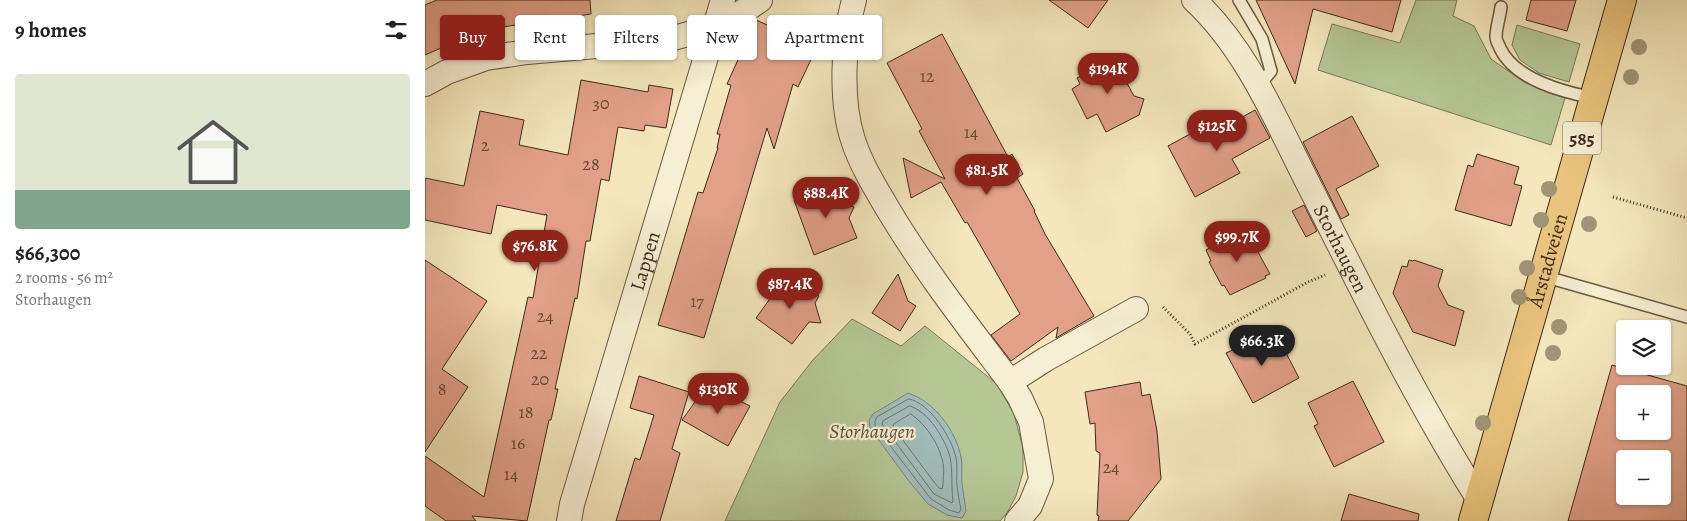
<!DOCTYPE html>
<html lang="en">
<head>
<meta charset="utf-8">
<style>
	body { margin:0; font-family:Alegreya,serif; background:#f2f2f2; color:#222; height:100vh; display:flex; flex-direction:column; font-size:19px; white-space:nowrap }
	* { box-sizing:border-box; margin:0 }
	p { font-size:16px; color:#767676 }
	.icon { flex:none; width:28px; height:28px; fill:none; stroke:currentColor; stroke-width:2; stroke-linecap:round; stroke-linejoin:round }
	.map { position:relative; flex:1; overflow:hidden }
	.sheet { display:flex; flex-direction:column; background:#fff; width:425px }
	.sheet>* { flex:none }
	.top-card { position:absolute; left:15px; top:15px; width:475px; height:45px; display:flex; gap:10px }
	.tools { position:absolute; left:1191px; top:320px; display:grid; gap:10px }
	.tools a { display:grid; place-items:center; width:55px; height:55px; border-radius:5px; background:#fff; box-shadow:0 1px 4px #0004; font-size:25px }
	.price { position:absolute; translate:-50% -42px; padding:0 11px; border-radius:18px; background:#8f2418; color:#fff; font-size:16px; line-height:32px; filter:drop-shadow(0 1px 2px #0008) }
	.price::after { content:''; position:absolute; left:50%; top:30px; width:15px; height:11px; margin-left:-8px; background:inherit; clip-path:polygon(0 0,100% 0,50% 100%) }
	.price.on { background:#222; color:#fff }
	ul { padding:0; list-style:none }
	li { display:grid; align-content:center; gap:10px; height:265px; padding:0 15px }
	li span { display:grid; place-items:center; height:155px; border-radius:5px; color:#555 }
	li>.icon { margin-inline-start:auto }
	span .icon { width:90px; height:90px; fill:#fffc; stroke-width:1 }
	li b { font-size:21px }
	h2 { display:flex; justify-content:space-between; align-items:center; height:60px; padding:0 15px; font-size:21px }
	.pill { padding:0 18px; border-radius:5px; background:#fff; box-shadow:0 1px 4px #0004; font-size:18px; line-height:45px }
	.pill.on { background:#8f2418; color:#fff }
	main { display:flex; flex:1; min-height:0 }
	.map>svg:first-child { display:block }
	.green { fill:#b5c795; stroke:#797859 }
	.water { fill:#a1bdbb; stroke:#79827c }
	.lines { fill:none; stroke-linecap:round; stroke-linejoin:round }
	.shore { stroke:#6f746c; stroke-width:1 }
	.building { fill:#e1a087; stroke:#3d2a1d; fill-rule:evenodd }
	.service-casing { stroke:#6a5944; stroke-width:14 }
	.minor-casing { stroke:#6a5944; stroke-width:26 }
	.primary-casing { stroke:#3d2a1d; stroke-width:30 }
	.path { stroke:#3d2a1d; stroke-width:3; stroke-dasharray:1 2.5; stroke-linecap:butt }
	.service { stroke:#f7efd3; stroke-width:11 }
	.minor { stroke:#f7efd3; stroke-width:24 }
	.primary { stroke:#eac47e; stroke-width:28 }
	.tree { fill:#9f9475 }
	.labels { text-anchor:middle; stroke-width:4.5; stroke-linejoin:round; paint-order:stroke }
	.number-label { font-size:18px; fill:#664838 }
	.shield { fill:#f7efd3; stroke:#756554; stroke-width:1 }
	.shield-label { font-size:19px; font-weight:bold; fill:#3d2a1d }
	.street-label { font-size:20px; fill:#3d2a1d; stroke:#f7efd3 }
	.park-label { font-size:20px; font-style:italic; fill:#5b513b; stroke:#f7efd3 }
</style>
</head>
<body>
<main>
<section class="sheet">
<h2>9 homes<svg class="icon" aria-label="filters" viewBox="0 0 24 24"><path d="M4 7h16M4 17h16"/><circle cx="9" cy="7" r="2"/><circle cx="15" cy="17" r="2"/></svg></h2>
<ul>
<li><span style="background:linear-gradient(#dfe7d0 75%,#7fa58c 0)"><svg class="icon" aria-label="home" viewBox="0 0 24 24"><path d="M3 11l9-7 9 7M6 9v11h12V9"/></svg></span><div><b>$66,300</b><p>2 rooms · 56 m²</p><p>Storhaugen</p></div></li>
</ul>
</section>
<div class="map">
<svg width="1262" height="521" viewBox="0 0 1262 521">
	<rect width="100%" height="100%" fill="#f3e7bb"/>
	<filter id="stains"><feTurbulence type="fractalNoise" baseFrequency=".004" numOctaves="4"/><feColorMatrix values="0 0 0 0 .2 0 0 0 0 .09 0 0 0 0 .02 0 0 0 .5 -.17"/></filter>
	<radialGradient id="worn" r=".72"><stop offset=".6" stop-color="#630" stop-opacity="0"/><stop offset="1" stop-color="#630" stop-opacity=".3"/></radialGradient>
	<!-- green -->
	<path class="green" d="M991,0h41l-4,16 21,10 17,33 33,23 41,16 -14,47 -233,-75 14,-46 68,19z
		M1092,25l63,19 -11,38 -30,-9 -19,-13 -8,-15z
		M427,319l49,27 24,-20 72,58 17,30 9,34v24l-7,24 -9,17 -7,8h-275l55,-119 32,-41z"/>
	<!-- water -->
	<path class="water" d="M483,393c26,8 48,38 53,64 2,9 0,18 1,27 1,9 3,18 4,27l-4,7 -15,-3 -19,-11 -20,-24 -38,-52 -1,-8 4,-6z"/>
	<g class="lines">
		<!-- shore -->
		<path class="shore" d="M484,399c21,4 43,39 47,59 2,9 0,19 1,28 1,8 2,15 4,23l-2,4 -10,-3 -18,-11 -56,-73v-5l2,-4z
			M485,406c19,6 35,33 40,51 3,14 1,30 3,44l-1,2 -18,-9 -52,-70 1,-3z
			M486,414c14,10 27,28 31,45 3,9 1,19 1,27l-1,3 -3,-1 -5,-6 -41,-55 1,-3z"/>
	</g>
	<!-- building -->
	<path class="building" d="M12,0h153l1,14 -109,16 -57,25v-50z
		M624,0h59l-20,28z
		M831,0h145l-9,32 -79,-23 -18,75z
		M1106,0h45l-9,31 -41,-11z
		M331,20l61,27 -19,40 -5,-3 -19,65 -7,-21 -63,210 -46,-13 40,-133 5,1 15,-45h-1l3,-14h-3l14,-49 -4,-1z
		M517,34l66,123 4,-3 11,20 -6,4 18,33h-1l11,23 49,82 -38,22 2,-11 -47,34 -20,-26 29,-21 -53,-92 -2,1 -24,-41 -30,16 -8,-40 42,21 -26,-48 3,-2 -35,-66z
		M692,57l8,14 -2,5 11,20 10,3 -5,16 -33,17 -9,-18 -10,5 -15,-30 8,-5 -3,-6z
		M156,80l67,12 1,-7 24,4 -7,39 -21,-3 -1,6 -26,-4 -9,54 -8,-2 -11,62h-4l-9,58 -2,-1 -20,91h3l-7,31h-2l-22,101 -55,-5 4,5h-30l-21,-15v-50l59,41 44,-200 5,1 14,-83 -2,-1v1l-48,-10 -6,29 -66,-14v-42l39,8 16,-75 44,9 -5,25 49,10z
		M830,110l15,28 -38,21 8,14 -45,24 -27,-51 44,-24 5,9z
		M927,116l27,50 -43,23 13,26 -8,4 -38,-77z
		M1052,154l42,13 -5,17 8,2 -11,40 -56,-16 13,-45 5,2z
		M412,183l7,21 10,3 -5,11 8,20 -43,17 -20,-55z
		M879,205l13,26 -11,6 -14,-26z
		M821,230l24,44 -5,2 1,2 -36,17 -6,-10 -2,1 -13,-24 2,-1 -5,-11 35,-19 1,1z
		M0,260l62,41 -45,68 26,18 -43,65z
		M984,260l4,1 1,-1 29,10 -5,16 10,19 16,6 -9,35 -42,-14 -20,-39 9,-27 5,1z
		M363,274l31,22 -4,7 6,20 -12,-1 -17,22 -36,-26z
		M473,274l10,27 8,5 -16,25 -28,-18z
		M845,333l8,16 5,-2 16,31 -46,25 -27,-50z
		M1187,365l75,21v135h-119zM1200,394h38v37h-38zM1200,459h38v37h-38z
		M214,376l50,16 -17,57 8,4 -20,68h-44l19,-63 5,2 14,-45 -24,-7z
		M928,381l31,61 -50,25 -20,-41 4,-2 -10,-21z
		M715,382l2,14 8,-2 7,37 4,48 -33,42h-30l1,-5 -2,-1 3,-62 -4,-2 -1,-28 -5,1 -5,-32z
		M307,385l2,13 16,8 -22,40 -46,-26 18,-25 11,3 2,-5z
		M924,494l70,20 -1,7h-77z"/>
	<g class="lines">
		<!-- service casing -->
		<g class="service-casing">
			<path id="service" d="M814,0l23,39 9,32 -13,16
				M1076,7c-1,9 -5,21 -5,30 0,4 3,8 4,11 15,32 63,44 94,50
				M1118,276l144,41"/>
		</g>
		<!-- minor casing -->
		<g class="minor-casing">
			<g id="minor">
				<path d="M429,0c-11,39 -14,101 -1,140 8,25 22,47 36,71 36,60 79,115 121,171l10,16 11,24 10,57 -11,27 -13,15"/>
				<path id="s1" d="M769,0c56,52 85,128 120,195 51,101 102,204 162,300l2,9"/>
				<path d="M0,84l22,-12 39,-14 41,-6 139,-12 48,-13 27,-14 19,-13"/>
				<path d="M585,382l36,-23 90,-50"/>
				<path id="s2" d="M144,521l3,-17 151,-504"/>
			</g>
		</g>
		<!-- primary casing -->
		<g class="primary-casing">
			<g id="primary">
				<path id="s3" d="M1048,521l149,-521"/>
			</g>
		</g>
		<!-- path -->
		<path class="path" d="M1188,197l74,21
			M738,307l27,27 5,10 113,-62 17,-7"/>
		<!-- service -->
		<use href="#service" class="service"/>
		<!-- minor -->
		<use href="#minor" class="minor"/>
		<!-- primary -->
		<use href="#primary" class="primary"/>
	</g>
	<!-- trees -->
	<g class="tree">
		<circle cx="1214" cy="47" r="8"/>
		<circle cx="1206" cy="77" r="8"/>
		<circle cx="1124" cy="189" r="8"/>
		<circle cx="1116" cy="220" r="8"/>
		<circle cx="1164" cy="224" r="8"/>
		<circle cx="1102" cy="268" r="8"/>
		<circle cx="1094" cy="297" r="8"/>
		<circle cx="1134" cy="327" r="8"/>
		<circle cx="1128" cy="353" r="8"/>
		<circle cx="1058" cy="423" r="8"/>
	</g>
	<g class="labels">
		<!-- number labels -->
		<g class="number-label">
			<text x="502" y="82">12</text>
			<text x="176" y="109">30</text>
			<text x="546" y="138">14</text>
			<text x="60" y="151">2</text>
			<text x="166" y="170">28</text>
			<text x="272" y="307">17</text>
			<text x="120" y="322">24</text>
			<text x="114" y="359">22</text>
			<text x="115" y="385">20</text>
			<text x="17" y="395">8</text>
			<text x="101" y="418">18</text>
			<text x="93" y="449">16</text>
			<text x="686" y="473">24</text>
			<text x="86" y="480">14</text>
		</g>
		<!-- shield labels -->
		<rect class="shield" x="1138" y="121.5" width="38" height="33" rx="4"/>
		<g class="shield-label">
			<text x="1157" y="145">585</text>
		</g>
		<!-- street labels -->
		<g class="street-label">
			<text dy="7" stroke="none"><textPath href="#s1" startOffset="290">Storhaugen</textPath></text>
			<text dy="7" stroke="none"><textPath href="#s2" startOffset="271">Lappen</textPath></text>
			<text dy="7" stroke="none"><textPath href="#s3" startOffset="271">Årstadveien</textPath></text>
		</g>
		<!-- park labels -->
		<g class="park-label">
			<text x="447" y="438">Storhaugen</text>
		</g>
	</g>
	<rect width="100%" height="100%" filter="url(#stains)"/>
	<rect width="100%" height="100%" fill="url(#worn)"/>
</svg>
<div class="tools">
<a><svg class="icon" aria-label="layers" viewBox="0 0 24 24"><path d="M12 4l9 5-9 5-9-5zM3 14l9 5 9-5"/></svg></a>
<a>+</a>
<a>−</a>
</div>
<b class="price" style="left:683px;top:95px">$194K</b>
<b class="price" style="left:792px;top:152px">$125K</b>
<b class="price" style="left:562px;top:196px">$81.5K</b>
<b class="price" style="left:401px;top:219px">$88.4K</b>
<b class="price" style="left:812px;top:263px">$99.7K</b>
<b class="price" style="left:110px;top:272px">$76.8K</b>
<b class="price" style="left:365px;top:310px">$87.4K</b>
<b class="price on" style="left:837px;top:367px">$66.3K</b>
<b class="price" style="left:293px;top:415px">$130K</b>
<div class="top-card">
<a class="pill on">Buy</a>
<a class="pill">Rent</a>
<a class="pill">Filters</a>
<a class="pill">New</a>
<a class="pill">Apartment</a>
</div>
</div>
</main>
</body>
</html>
